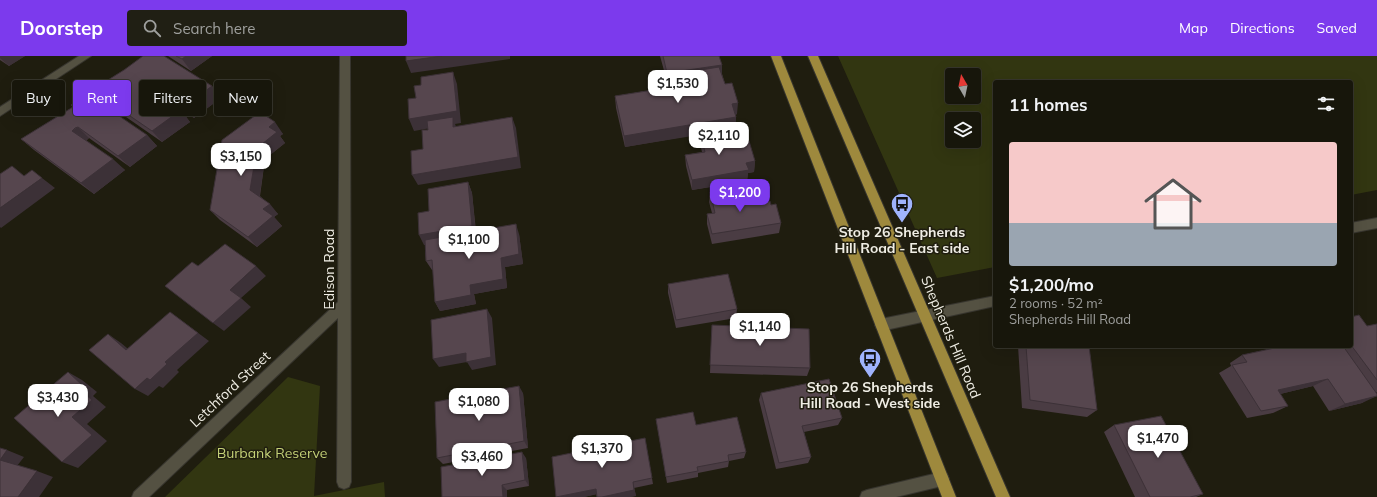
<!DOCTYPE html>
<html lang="en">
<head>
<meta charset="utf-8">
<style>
	body { margin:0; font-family:Mulish,sans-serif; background:#201f14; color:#f1f3f6; height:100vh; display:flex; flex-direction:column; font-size:15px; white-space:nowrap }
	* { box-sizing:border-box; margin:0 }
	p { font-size:13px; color:#9e9f9d }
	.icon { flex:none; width:22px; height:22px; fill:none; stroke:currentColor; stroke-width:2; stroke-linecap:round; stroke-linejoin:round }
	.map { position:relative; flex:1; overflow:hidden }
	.sheet { position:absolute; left:993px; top:24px; width:360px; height:268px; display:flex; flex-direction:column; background:#17160b; border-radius:4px; box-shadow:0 4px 16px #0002,0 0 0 1px #36352c }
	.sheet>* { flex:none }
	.banner { position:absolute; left:12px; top:24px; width:380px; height:36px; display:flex; gap:8px }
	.needle { width:26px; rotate:351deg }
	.controls { position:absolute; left:945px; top:12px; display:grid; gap:8px }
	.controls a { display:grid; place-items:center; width:36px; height:36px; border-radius:4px; background:#17160b; box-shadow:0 4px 16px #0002,0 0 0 1px #36352c; font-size:20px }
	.price { position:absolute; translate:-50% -34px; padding:0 9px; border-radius:8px; background:#fff; color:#222; font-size:13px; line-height:26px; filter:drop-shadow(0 1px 2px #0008) }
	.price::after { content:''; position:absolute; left:50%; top:24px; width:12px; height:9px; margin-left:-6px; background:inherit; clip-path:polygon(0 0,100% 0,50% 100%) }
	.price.on { background:#7c3aed; color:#fff }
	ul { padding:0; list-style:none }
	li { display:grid; align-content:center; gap:8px; height:212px; padding:0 16px }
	li span { display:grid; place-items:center; height:124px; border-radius:4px; color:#555 }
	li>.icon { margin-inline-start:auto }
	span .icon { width:72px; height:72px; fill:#fffc; stroke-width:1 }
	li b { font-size:17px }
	h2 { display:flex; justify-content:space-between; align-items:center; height:48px; padding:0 16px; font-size:17px }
	.tag { padding:0 14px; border-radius:4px; background:#17160b; box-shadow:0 4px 16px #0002,0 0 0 1px #36352c; font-size:14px; line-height:36px }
	.tag.on { background:#7c3aed; color:#fff }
	header { display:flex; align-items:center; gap:24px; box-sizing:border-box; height:56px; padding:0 20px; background:#7c3aed; color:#fff }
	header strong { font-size:19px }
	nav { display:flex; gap:22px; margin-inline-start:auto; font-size:14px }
	.search { width:280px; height:36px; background:#201f14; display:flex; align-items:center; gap:10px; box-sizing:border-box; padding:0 14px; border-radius:4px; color:#9e9f9d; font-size:15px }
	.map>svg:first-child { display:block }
	.green { fill:#323611; fill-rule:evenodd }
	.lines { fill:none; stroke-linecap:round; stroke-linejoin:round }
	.minor-casing { stroke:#37352e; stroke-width:2 }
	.major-casing { stroke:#37352e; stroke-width:2 }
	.minor { fill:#545142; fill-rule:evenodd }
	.major { fill:#9e893d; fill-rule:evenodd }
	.wall { fill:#4a3c43 }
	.shaded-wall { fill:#3c3137 }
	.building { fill:#56464e; stroke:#3c3137 }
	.labels { text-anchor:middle; stroke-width:3; stroke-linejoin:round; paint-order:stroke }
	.poi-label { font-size:14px; font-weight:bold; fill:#f0eee5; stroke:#1f1d0f }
	.street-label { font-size:14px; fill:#f0eee5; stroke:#1f1d0f }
	.park-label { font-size:14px; fill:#c4d177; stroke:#1f1d0f }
</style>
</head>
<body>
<header>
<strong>Doorstep</strong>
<div class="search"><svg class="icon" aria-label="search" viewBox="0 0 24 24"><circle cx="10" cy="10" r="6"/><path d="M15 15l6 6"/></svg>Search here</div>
<nav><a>Map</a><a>Directions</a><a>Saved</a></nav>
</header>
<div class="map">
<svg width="1377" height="441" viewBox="0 0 1377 441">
	<rect width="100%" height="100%" fill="#1f1d0f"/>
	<!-- green -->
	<path class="green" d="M838,0h539v134l-26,5v-113h-356v185l-58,11zM952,19h22v22h-22zM952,63h22v22h-22z
		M288,321l32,9 -6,110 70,-14 1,15h-220z"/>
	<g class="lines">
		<!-- minor casing -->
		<g class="minor-casing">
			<path id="minor" d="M79,0h12l-91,60v-9z
				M340,0h10l1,426 -2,5 -5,2 -5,-2 -2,-5 1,-164 -189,179h-17l2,-5 204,-190z
				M1377,162v10l-26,5v-10z
				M995,240v10l-114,25 -4,-2 -2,-4 2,-4 4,-2z
				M942,416l5,2 2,5 -2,5 -5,2 -46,11h-36l2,-5 5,-2z"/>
		</g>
		<!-- major casing -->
		<g class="major-casing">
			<path id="major" d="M771,0h10l175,441h-14z
				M808,0h10l192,441h-14z"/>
		</g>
		<!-- minor -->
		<use href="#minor" class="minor"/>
		<!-- major -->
		<use href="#major" class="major"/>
	</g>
	<!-- wall -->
	<path class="wall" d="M0,0h25l-16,10 -9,-6z
		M168,0h44l-21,15z
		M660,0h59l3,9v9l3,10 12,30 -2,1 1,2 -1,12 -9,1 3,11 7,3 19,17 -1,11 -6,1 -1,8 -55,9 -6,-24 -1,-11 17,-3 -2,-8v-10l-75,13 -9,-39 -1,-12 73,-12v-3l-20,4z
		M124,14l88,16 9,12 -27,20 -39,-26h-1l27,18 9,12 -28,20 -59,-41 -11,-11z
		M73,51l74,28 10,11 -27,21 -41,-29 -2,2h-1l39,30 -31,24 -60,-44 -13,-11z
		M260,56l23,22 -3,2 5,7 -20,16 -5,37 18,18 -4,3 8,9 -25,21 -37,-27 -10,-10z
		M468,126l4,11 4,38 43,3 4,30 -18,3 2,21 -33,6 2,10 -36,7 -5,-9 -2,-32h-1l-6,-9 -1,-16h-1l5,-34z
		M710,136l33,12 28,1 10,18 -2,10 -67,11 -5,-20v-10l5,-1 -3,-11z
		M668,228l69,25 -1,9 -60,10 -8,-35z
		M1351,261l16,9 10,-2v68l-15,11 -33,8 -16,-25 -33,8 8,12 -15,7 -26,5 -28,-45 12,-7 -1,-3 12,-8 42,-9h67z
		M712,269l98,43 -3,8 -97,-3z
		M1018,290h71l8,64 -10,7 -65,-9z
		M523,337l5,55 -85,16 -6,-6z
		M761,337l81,25 -4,7 -34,7 7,25 -3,6 -32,6 -17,-69z
		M656,363l40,6 50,27 -2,6 -15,3 -1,6 -30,6v4l-31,6z
		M1114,369l89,69 -7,3h-61l-31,-65z
		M645,382l8,46 -19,4 2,8 -7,1h-32l-1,-3 -12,3h-27z
		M526,402l3,28 -22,4v7h-65z"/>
	<!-- shaded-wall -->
	<path class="shaded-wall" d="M0,0h25l-16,10 -9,-8z
		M186,0h26l-21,15 -9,-12z
		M442,0h68v3l-99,14 -5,-12z
		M722,9v11l-34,-4v9l-20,4 -1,-12z
		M453,16l4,12 4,39 -6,1 2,5 -4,-2v-3l-39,7 -5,-12z
		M145,24l10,12 -5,3 -10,-12z
		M212,30l9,12 -27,20 -9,-12z
		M738,47l-1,11 -6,2 1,-12z
		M181,54l9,12 -28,20 -10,-11z
		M512,61l4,11 5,40 -103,17 -6,-10z
		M736,61l-1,12 -110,18 -1,-11z
		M275,66l8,12 -3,2 5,7 -20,16 -6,41 -9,-10 7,-42 12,-21z
		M78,71l11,11 -5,4 -12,-11z
		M147,79l10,11 -27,21 -12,-11z
		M113,103l12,11 -31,24 -13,-11z
		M755,105l-1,11 -6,1 -1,8 -55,9v-10l54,-17z
		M42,122l13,10 -54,40 -1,-1v-19z
		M468,126l4,11 4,43 -52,9 -5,-10z
		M270,148l8,10 -4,3 8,9 -25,21 -9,-10 15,-28z
		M516,168l3,10 4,30 -18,3 2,21 -33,6 2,10 -36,7 -5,-9 35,-17 31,-27z
		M256,210l10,10 -25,22 10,9 -27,24 -11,-8 17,-33z
		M487,253l5,9 4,47 -24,5 -5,-8 -28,5 -6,-8z
		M170,256l39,29 -32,29 2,2 -16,16 -4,-2 -11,10 -13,-7 30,-27z
		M108,278l13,9 18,15 -13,-8z
		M68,316l14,8 15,12 -4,4 13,11 -19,17 20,17 -29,27 -16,-6 16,-74z
		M1328,323l-15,7 -49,12 14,-8z
		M519,330l4,7 5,55 -4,-7z
		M1377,340l-15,7 -33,8 16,-7z
		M7,394l17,7 -7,9 -17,-6z
		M522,396l4,6 3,28 -4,-6z
		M37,415l16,6 -14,20h-21z
		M633,426l3,14 -7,1h-27z
		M502,429l5,5v7h-4z
		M596,433l2,5 -14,3h-27z"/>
	<!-- building -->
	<path class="building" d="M143,0h21l48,30 -27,20 -40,-26 -5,3 41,27 -29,21 -60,-41 32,-20z
		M176,0h10l-4,3z
		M406,0h36l-36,5z
		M663,0h56l3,9 -55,8z
		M719,11l6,17 7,-1 6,20 -6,1 4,13 -112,19 -9,-40 76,-12 -3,-12z
		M453,16l4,39 -48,8 -1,-20 8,-1 -2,-12 7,-1v-8z
		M87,38l60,41 -29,21 -40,-29 -3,1 -3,3 41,28 -32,24 -60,-44 52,-32 -2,-2z
		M260,56l15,10 -6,5 8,5 -20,16 -7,42 20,14 -7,5 10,7 -25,21 -38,-27 12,-70z
		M453,61v10l59,-10 6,40 -106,18 -1,-24 12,-2 -1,-19h6l-1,-9z
		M725,73l4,12 5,-1 2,4 13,-3 6,20 -9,2 3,7 -57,10 -7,-25 20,-3 -5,-19z
		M12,110l12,10 8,-6 10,8 -42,30v-34z
		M468,126l4,44 -53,9 -1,-22 11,-2 -1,-22z
		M738,132l5,16 27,-3 1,4 5,-1 5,19 -69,11 -5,-20 8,-1 -5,-21z
		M516,168l3,30 -18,4 2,21 -33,6 1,10 -36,7 -3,-42 -6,1 -1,-21z
		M225,188l31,22 -26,24 11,8 -28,25 -48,-37 27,-24 6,4z
		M728,218l9,35 -61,11 -8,-36z
		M487,253l4,48 -25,5v-9l-33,6 -2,-39z
		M170,256l28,21 -33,29 2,2 -17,16 -3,-2 -12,11 -46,-39 19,-16 18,16z
		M1359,259l8,11 10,-2v56l-26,-35v-28z
		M712,269l97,4 1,39 -100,-3z
		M1026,290h63l8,64 -67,-10z
		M1284,290h59l34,48v2l-32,8 -17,-25 -50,11 10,16 -27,5 -29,-46 15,-3 -5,-7z
		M68,316l14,13 -4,3 14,12 -20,17 20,18 -30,27 -48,-44z
		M829,323l13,39 -40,8 9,31 -32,6 -18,-70z
		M519,330l5,55 -87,17 -2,-56z
		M693,356l3,13 41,-8 9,35 -18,3 1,6 -32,6 1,4 -32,6 -10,-58z
		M1161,360l42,78 -13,3h-40l-36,-72z
		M645,382l7,40 -19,4 1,8 -32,7h-5l-1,-8 -40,8 -4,-40z
		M0,392l7,2 -7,10z
		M522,396l3,28 -23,5 1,12h-61l-1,-30z
		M0,404l37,11 -19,26h-18z"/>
	<!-- icons -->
	<defs>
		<g id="bus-pin" transform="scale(1.15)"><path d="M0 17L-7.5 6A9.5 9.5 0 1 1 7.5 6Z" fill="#9fb3fd" stroke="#1f1d0f"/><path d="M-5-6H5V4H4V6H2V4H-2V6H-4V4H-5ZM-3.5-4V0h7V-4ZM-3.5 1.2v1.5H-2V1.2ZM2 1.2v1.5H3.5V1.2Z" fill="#111"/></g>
	</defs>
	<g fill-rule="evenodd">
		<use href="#bus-pin" x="902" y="148"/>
		<use href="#bus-pin" x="870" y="303"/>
	</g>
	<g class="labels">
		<!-- poi labels -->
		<g class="poi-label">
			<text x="902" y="181">Stop 26 Shepherds<tspan x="902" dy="16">Hill Road - East side</tspan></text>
			<text x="870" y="336">Stop 26 Shepherds<tspan x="870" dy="16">Hill Road - West side</tspan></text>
		</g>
		<!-- street labels -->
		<g class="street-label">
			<text transform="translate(329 213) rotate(-90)" y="5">Edison Road</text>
			<text transform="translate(951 281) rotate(67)" y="5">Shepherds Hill Road</text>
			<text transform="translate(230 333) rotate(-43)" y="5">Letchford Street</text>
		</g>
		<!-- park labels -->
		<g class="park-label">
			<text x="272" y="402">Burbank Reserve</text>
		</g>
	</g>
</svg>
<div class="controls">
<a><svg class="needle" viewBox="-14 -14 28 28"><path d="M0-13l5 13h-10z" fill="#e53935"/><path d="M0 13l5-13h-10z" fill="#9e9f9d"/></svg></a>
<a><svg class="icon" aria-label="layers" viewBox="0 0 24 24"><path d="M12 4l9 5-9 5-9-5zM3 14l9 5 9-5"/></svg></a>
</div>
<b class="price" style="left:678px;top:48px">$1,530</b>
<b class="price" style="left:719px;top:100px">$2,110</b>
<b class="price" style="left:241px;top:121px">$3,150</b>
<b class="price on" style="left:740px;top:157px">$1,200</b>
<b class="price" style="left:469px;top:204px">$1,100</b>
<b class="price" style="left:760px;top:291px">$1,140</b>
<b class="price" style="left:58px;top:362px">$3,430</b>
<b class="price" style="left:479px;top:366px">$1,080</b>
<b class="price" style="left:1158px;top:403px">$1,470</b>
<b class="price" style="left:602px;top:413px">$1,370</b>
<b class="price" style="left:482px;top:421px">$3,460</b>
<div class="banner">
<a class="tag">Buy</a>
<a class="tag on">Rent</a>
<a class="tag">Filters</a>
<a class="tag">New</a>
</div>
<section class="sheet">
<h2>11 homes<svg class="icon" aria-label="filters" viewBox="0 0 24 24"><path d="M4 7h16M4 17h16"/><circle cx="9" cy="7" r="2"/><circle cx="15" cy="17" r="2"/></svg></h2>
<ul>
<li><span style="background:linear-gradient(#f6c9c9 65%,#9aa5b1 0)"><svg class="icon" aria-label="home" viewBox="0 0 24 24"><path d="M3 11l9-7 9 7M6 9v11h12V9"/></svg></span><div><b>$1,200/mo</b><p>2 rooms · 52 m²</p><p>Shepherds Hill Road</p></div></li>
</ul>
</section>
</div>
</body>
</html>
